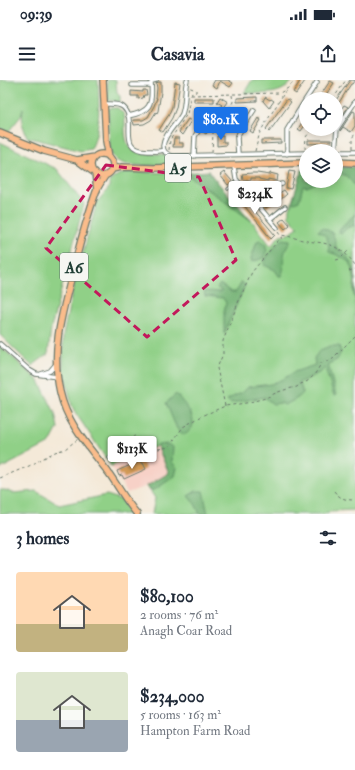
<!DOCTYPE html>
<html lang="en">
<head>
<meta charset="utf-8">
<style>
	body { margin:0; font-family:"IM FELL Double Pica",serif; background:#f6f6f7; color:#1f2937; height:100vh; display:flex; flex-direction:column; font-size:15px; white-space:nowrap }
	* { box-sizing:border-box; margin:0 }
	p { font-size:13px; color:#747a83 }
	.icon { flex:none; width:22px; height:22px; fill:none; stroke:currentColor; stroke-width:2; stroke-linecap:round; stroke-linejoin:round }
	.map { position:relative; height:434px; overflow:hidden }
	.panel { display:flex; flex-direction:column; background:#fff; flex:1 }
	.panel>* { flex:none }
	.controls { position:absolute; left:299px; top:12px; display:grid; gap:8px }
	.controls a { display:grid; place-items:center; width:44px; height:44px; border-radius:50%; background:#fff; box-shadow:0 2px 10px #0003; font-size:20px }
	.price { position:absolute; translate:-50% -34px; padding:0 9px; border-radius:4px; background:#fff; color:#222; font-size:13px; line-height:26px; filter:drop-shadow(0 1px 2px #0008) }
	.price::after { content:''; position:absolute; left:50%; top:24px; width:12px; height:9px; margin-left:-6px; background:inherit; clip-path:polygon(0 0,100% 0,50% 100%) }
	.price.active { background:#1a73e8; color:#fff }
	ul { padding:0; list-style:none }
	li { display:flex; align-items:center; gap:12px; height:100px; padding:0 16px }
	li span { display:grid; place-items:center; flex:none; width:112px; height:80px; border-radius:4px; color:#555 }
	li>.icon { margin-inline-start:auto }
	span .icon { width:48px; height:48px; fill:#fffc; stroke-width:1 }
	li b { font-size:17px }
	h2 { display:flex; justify-content:space-between; align-items:center; height:48px; padding:0 16px; font-size:17px }
	.status { display:flex; justify-content:space-between; align-items:center; height:28px; padding:0 20px; background:#fff; direction:ltr }
	.status svg { height:11px; fill:currentColor }
	header { display:flex; justify-content:space-between; align-items:center; height:52px; padding:0 16px; background:#fff; font-size:18px; font-weight:800 }
	.map>svg:first-child { display:block }
	.built { fill:#f7d1c7 }
	.green { fill:#90d087; stroke:#58865e }
	.forest { fill:#74b274; stroke:#4a7854 }
	.building { fill:#d29a56 }
	.lines { fill:none; stroke-linecap:round; stroke-linejoin:round }
	.service-casing { stroke:#6a796d; stroke-width:3.5 }
	.minor-casing { stroke:#6a796d; stroke-width:5.5 }
	.trunk-casing { stroke:#6a796d; stroke-width:8 }
	.path { stroke:#6a796d; stroke-width:1; stroke-dasharray:3 3; stroke-linecap:butt }
	.service { stroke:#fff; stroke-width:1.5 }
	.minor { stroke:#fff; stroke-width:3.5 }
	.trunk { stroke:#fabc8b; stroke-width:5.5 }
	.marked { fill:none; stroke:#c2185b; stroke-width:3; stroke-dasharray:8 5; stroke-linejoin:round }
	.labels { text-anchor:middle; stroke-width:3.5; stroke-linejoin:round; paint-order:stroke }
	.shield { fill:#f6f6f2; stroke:#60746d; stroke-width:1 }
	.shield-label { font-size:16px; font-weight:bold; fill:#1f3d34 }
</style>
</head>
<body>
<div class="status"><b>09:39</b><svg viewBox="0 0 49 12"><path d="M0 12V9h3v3zM5 12V6h3v6zM10 12V3h3v9zM15 12V0h3v12zM26 1h20v11H26zM47 4h2v5h-2z"/></svg></div>
<header><svg class="icon" aria-label="menu" viewBox="0 0 24 24"><path d="M4 6h16M4 12h16M4 18h16"/></svg>Casavia<svg class="icon" aria-label="share" viewBox="0 0 24 24"><path d="M12 15V3M7 8l5-5 5 5M5 13v7h14v-7"/></svg></header>
<div class="map">
<svg width="355" height="434" viewBox="0 0 355 434">
	<rect width="100%" height="100%" fill="#f6f6f2"/>
	<filter id="ink" filterUnits="userSpaceOnUse"><feTurbulence type="fractalNoise" baseFrequency=".025" numOctaves="2"/><feDisplacementMap in="SourceGraphic" scale="8" xChannelSelector="R" yChannelSelector="G"/><feConvolveMatrix kernelMatrix="1 2 1 2 8 2 1 2 1" color-interpolation-filters="sRGB"/></filter>
	<filter id="wash" filterUnits="userSpaceOnUse"><feTurbulence type="fractalNoise" baseFrequency=".012" numOctaves="4" result="noise"/><feDisplacementMap in="SourceGraphic" scale="16" xChannelSelector="R" yChannelSelector="G"/><feGaussianBlur stdDeviation="0.9" result="paint"/><feColorMatrix in="noise" values="0 0 0 0 0 0 0 0 0 0 0 0 0 0 0 0 0 1.4 0 .05"/><feComposite in="paint" operator="in"/></filter>
	<g filter="url(#wash)">
		<rect width="100%" height="100%" fill="#f4e9d8"/>
		<!-- built -->
		<path class="built" d="M157,365l12,28 -22,13 -20,7 -16,-27z"/>
		<!-- green -->
		<path class="green" d="M0,0h98c1,21 3,50 -7,69l-10,2 -54,-14 -5,-14 1,-15 -2,8 -13,16 -8,-4z
			M107,0h9l1,13 3,3v6l-12,-2z
			M252,0h41c-12,17 -30,13 -49,13z
			M111,28h7l6,6c2,8 0,17 2,25 5,20 28,13 40,16 4,1 5,3 9,3l1,6c-14,0 -52,6 -62,-6 -2,-2 -3,-5 -4,-8l-2,-41z
			M0,62l57,27 27,35 -33,124 -3,26 -16,12 -32,-31z
			M129,92l56,1 67,48 19,25 9,-11 8,-1 10,-7 -10,-12 13,-41 5,7h30v-7l19,-1v337l-23,1 -10,3h-170l3,-16 -8,-12 22,-13 -12,-27 -46,20 -36,-54 -3,-6 -9,-38v-33l9,-42 25,-91 11,-13 3,-9 7,-5z
			M0,266l39,35 16,32 3,15 -8,15 -50,26z
			M0,410h5l8,3 23,-2 23,14 48,-10 15,5 8,14h-130z"/>
		<!-- forest -->
		<path class="forest" d="M303,87h3v14h14l-13,6 -4,-1 -4,15 -5,2 -2,-1z
			M336,87h19v19c-5,-6 -9,-14 -19,-12z
			M209,91l4,6 39,44 -67,-48z
			M355,134v11l-8,3 -5,5 -3,-1 1,-4z
			M322,148c14,4 11,8 15,21 18,8 18,28 18,50 -3,-7 0,-14 0,-22 -1,-15 -13,-21 -26,-25 -1,-11 0,-16 -11,-21z
			M283,159l7,1v3c-11,13 -3,23 -9,33h-2l-4,-6 -11,-5c1,-9 12,-20 19,-26z
			M260,160l5,4 2,6 -4,8 -11,4 -1,-3 6,-18z
			M242,202l3,3 -21,49v-23l2,-8 -3,-5 -18,-2 -1,-5 17,1v-2l-4,-2 3,-4 11,8h5z
			M330,266h9l2,6 -4,8 -9,4 8,31 -2,1 -9,-28 -4,4 -23,11 3,4 2,6c-5,6 -11,8 -18,12l-4,-2 -8,1 -9,-7 -33,6 -4,-3c8,-5 16,-6 21,-13l23,-3 12,-5 11,-7 21,-7 -1,-7 6,-8z
			M176,314c10,12 28,30 8,41l-7,-6 -11,-26z
			M167,364l6,3 -1,15 5,6 -2,8 -19,13 -6,2 -3,-5 22,-13 -12,-28z
			M196,411h7l5,23h-8l-5,-10 -7,-8z"/>
		<g id="blocks">
			<!-- building -->
			<path class="building" d="M215,0h13l5,3 -3,4 -10,-6 -3,7 -5,-3z
				M301,0l4,1 -9,13 -3,-2z
				M350,0h5l-3,4h-1l-15,23v-7z
				M330,1l4,2 -11,16h-5z
				M159,2h2v10l-3,19 -1,2 -1,-1 -5,8 -7,4 -10,1 -1,-5h10l5,-3 6,-11 3,-8h-1l1,-10 -1,-5z
				M175,2l5,1 -4,25 -4,10 -9,14 -4,-2 9,-14 4,-9z
				M143,10h3l1,5h-3l-1,3 -5,1v-3h-7v-5l12,1z
				M220,17l8,5 -5,7 -3,-2 2,-2 -5,-3z
				M257,17v4l-20,1v-4z
				M265,17l5,3 1,-1 3,2 -5,7 -6,-7z
				M194,18h20v4h-20z
				M287,19l4,3 -22,30 -3,-3z
				M344,25l4,2 -12,18v-8z
				M353,31l2,1v14l-4,6 -8,-5 -3,4z
				M217,32l3,2 -4,7 -10,13 -3,-2z
				M306,36v8l-5,7 -3,-2z
				M258,38l3,2 -8,13 -3,-2z
				M188,39l3,2 -9,14 -3,-3z
				M217,56h6v6h3v3l-9,1z
				M174,58h5v5h4v4h-10z
				M261,60h20v3l-20,1z
				M308,60h23v3l-23,1z
				M289,91l6,1 -4,17 -5,-1z
				M224,92l8,9v1l-4,3 -8,-10z
				M252,93h5l13,2v-2l8,2 -1,6 -9,-2v2l-9,-2v-1h-8v2h-8l-1,-6z
				M237,110l38,45 -4,4 -37,-46z
				M284,110l3,4 -7,6 -1,-2 -13,10 -4,-4 12,-10 1,2z
				M284,138l6,7 -5,4 -6,-7z
				M140,381l1,2h2l3,6 -22,10 -2,-4 -3,1 -2,-5z"/>
		</g>
	</g>
	<g filter="url(#ink)">
		<use href="#blocks" fill-opacity="0" stroke="#6a796d" stroke-width="1"/>
		<g class="lines">
			<!-- service casing -->
			<g class="service-casing">
				<path id="service" d="M228,109l7,-6
					M109,378l18,-10 7,11"/>
			</g>
			<!-- minor casing -->
			<g class="minor-casing">
				<path id="minor" d="M187,0c-3,11 -1,23 -5,34 -5,10 -18,20 -19,32 0,7 5,9 10,10l133,-3
					M132,5h19
					M306,19l11,-17
					M105,24c6,0 13,-1 18,3 16,13 -8,43 25,44 5,0 11,1 16,-1
					M128,36c22,-4 25,-11 23,-33l1,-2 4,-1
					M335,71l2,-22 18,-27
					M336,72h19
					M238,74l-1,-16 2,-5 15,-23
					M287,74v-24l19,-31
					M194,76l1,-20 15,-23
					M234,87l2,12 41,49
					M246,111c11,-7 23,-3 36,-7
					M270,139l15,-12
					M0,264l29,26 7,4 21,3
					M41,294l9,-3 7,-8"/>
			</g>
			<!-- trunk casing -->
			<g class="trunk-casing">
				<path id="trunk" d="M103,0l3,61 3,16
					M0,53l44,18 33,9 15,11
					M91 85a11 11 0 1 1 22 0a11 11 0 1 1-22 0Z
					M77,80l18,-3
					M336,82l19,1
					M112,89l10,-2 32,1 152,-5
					M95,93l2,17
					M105,96c-3,5 -7,10 -9,16 -10,28 -18,58 -25,87 -10,37 -20,75 -11,113 7,32 29,55 48,80 10,14 18,29 29,42"/>
			</g>
			<!-- path -->
			<path class="path" d="M191,15l89,-2 8,-5 7,-8
				M333,19l13,-19
				M305,69l1,-12 6,-8
				M352,69v-11l3,-4
				M169,70l1,-10 17,-26 4,-20 5,-2v-2l-8,-3
				M255,71l5,-19 26,-42
				M212,72l1,-19 20,-31 -1,-7
				M262,123l2,-4 12,-7 2,-4
				M278,152l2,3c10,1 17,4 27,6 5,1 11,1 16,2 14,3 24,10 32,22
				M336,180l4,-1 9,-9
				M349,191l6,-2
				M225,326l-8,-38 6,-14v-13l17,-43 12,-26 24,-29 9,-8
				M126,365v-2l7,-2 1,-5 2,-3
				M158,369l11,-2 14,-20 19,-11 23,-10 21,-3 20,-5c10,-6 20,-9 31,-11 3,-4 5,-3 9,-5 7,-4 12,-12 15,-19 6,-2 11,-1 15,-8l19,-19
				M0,398l29,-12 26,-14 10,-3 13,-10
				M334,411c6,8 12,9 21,9"/>
			<!-- service -->
			<use href="#service" class="service"/>
			<!-- minor -->
			<use href="#minor" class="minor"/>
			<!-- trunk -->
			<use href="#trunk" class="trunk"/>
		</g>
	</g>
	<!-- marked area -->
	<path class="marked" d="M106,85l93,12 37,83 -89,77 -101,-89z"/>
	<g class="labels">
		<!-- shield labels -->
		<g class="shield">
			<rect x="165" y="74" width="26" height="28" rx="3"/>
			<rect x="60" y="173" width="28" height="28" rx="3"/>
		</g>
		<g class="shield-label">
			<text x="178" y="94">A5</text>
			<text x="74" y="193">A6</text>
		</g>
	</g>
</svg>
<div class="controls">
<a><svg class="icon" aria-label="locate" viewBox="0 0 24 24"><circle cx="12" cy="12" r="6"/><path d="M12 2v4M12 18v4M2 12h4M18 12h4"/></svg></a>
<a><svg class="icon" aria-label="layers" viewBox="0 0 24 24"><path d="M12 4l9 5-9 5-9-5zM3 14l9 5 9-5"/></svg></a>
</div>
<b class="price active" style="left:221px;top:61px">$80.1K</b>
<b class="price" style="left:255px;top:135px">$234K</b>
<b class="price" style="left:132px;top:390px">$113K</b>
</div>
<section class="panel">
<h2>3 homes<svg class="icon" aria-label="filters" viewBox="0 0 24 24"><path d="M4 7h16M4 17h16"/><circle cx="9" cy="7" r="2"/><circle cx="15" cy="17" r="2"/></svg></h2>
<ul>
<li><span style="background:linear-gradient(#ffd9b3 65%,#c2b280 0)"><svg class="icon" aria-label="home" viewBox="0 0 24 24"><path d="M3 11l9-7 9 7M6 9v11h12V9"/></svg></span><div><b>$80,100</b><p>2 rooms · 76 m²</p><p>Anagh Coar Road</p></div></li>
<li><span style="background:linear-gradient(#dfe7d0 60%,#9aa5b1 0)"><svg class="icon" aria-label="home" viewBox="0 0 24 24"><path d="M3 11l9-7 9 7M6 9v11h12V9"/></svg></span><div><b>$234,000</b><p>5 rooms · 163 m²</p><p>Hampton Farm Road</p></div></li>
</ul>
</section>
</body>
</html>
